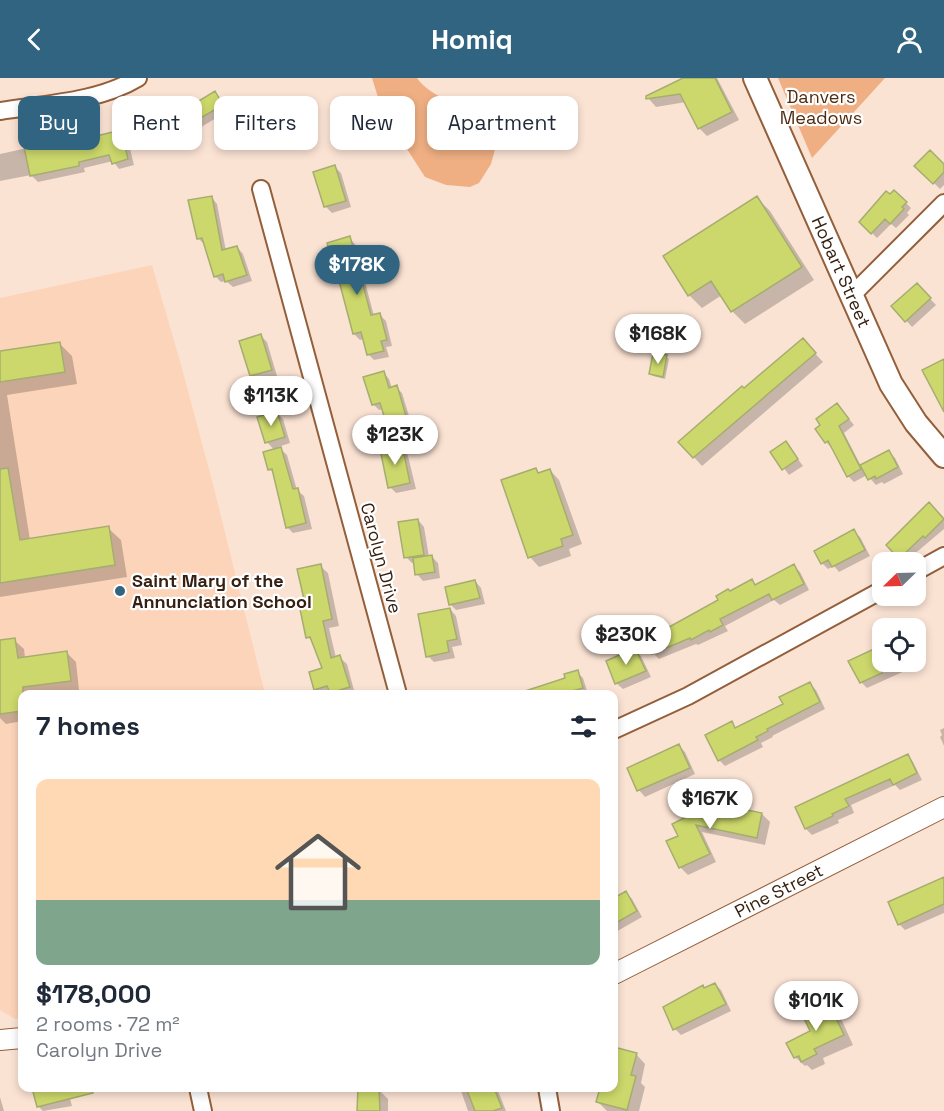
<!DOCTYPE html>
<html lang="en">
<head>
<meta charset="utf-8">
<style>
	body { margin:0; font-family:"Space Grotesk",sans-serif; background:#f2f2f3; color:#1f2937; height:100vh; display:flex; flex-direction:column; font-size:22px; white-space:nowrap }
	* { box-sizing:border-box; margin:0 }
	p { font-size:20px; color:#747a83 }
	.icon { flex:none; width:33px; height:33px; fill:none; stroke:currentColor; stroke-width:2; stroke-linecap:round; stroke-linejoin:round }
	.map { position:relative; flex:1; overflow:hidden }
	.details { position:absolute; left:18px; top:612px; width:600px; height:402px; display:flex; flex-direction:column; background:#fff; border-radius:12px; box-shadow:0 3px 9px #0003 }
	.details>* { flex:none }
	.hud { position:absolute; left:18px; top:18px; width:600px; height:54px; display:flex; gap:12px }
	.needle { width:39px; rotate:247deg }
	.buttons { position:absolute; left:872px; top:474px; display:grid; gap:12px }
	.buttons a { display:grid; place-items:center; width:54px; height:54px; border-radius:12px; background:#fff; box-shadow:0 3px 9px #0003; font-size:30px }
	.price { position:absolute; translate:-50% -51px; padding:0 14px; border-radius:21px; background:#fff; color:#222; font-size:20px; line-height:39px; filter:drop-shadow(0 2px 3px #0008) }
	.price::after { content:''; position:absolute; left:50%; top:36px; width:18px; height:14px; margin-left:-9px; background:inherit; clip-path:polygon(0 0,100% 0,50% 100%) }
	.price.active { background:#306480; color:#fff }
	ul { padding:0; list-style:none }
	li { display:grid; align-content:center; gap:12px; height:318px; padding:0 18px }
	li+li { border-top:2px solid #e0e1e3 }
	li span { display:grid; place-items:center; height:186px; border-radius:12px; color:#555 }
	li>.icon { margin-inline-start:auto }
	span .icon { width:108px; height:108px; fill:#fffc; stroke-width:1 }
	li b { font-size:26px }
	h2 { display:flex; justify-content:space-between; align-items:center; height:72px; padding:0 18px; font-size:26px }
	.tag { padding:0 21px; border-radius:12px; background:#fff; box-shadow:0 3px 9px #0003; font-size:21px; line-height:54px }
	.tag.active { background:#306480; color:#fff }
	header { display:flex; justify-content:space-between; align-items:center; height:78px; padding:0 18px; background:#306480; color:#fff; font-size:27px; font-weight:700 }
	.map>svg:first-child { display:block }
	.built { fill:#fcd4ba }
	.green { fill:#efaf83 }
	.shadow { fill:#0003 }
	.building { fill:#ccd86b; stroke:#a5ad6f; stroke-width:1.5 }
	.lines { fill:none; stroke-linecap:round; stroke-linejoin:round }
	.minor-casing { stroke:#935f3b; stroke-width:20 }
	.tertiary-casing { stroke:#935f3b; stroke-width:22 }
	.secondary-casing { stroke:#935f3b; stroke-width:26 }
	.minor { stroke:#fff; stroke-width:16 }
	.tertiary { stroke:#fff; stroke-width:20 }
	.secondary { stroke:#fff; stroke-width:22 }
	.poi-dot { fill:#306480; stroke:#fff; stroke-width:2 }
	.labels { text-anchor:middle; stroke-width:4.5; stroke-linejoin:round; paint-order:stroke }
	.park-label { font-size:18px; fill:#502c11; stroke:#fff }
	.street-label { font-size:18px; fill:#362011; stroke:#fff }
	.poi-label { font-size:18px; font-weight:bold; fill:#362011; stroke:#fff; text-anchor:start }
</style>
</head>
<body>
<header><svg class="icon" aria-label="back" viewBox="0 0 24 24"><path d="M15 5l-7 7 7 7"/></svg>Homiq<svg class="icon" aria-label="person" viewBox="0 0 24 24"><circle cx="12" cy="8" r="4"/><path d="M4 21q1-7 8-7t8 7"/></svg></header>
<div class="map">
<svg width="944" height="1033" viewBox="0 0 944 1033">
	<rect width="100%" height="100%" fill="#fbe3d4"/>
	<!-- built -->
	<path class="built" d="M152,187l28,96 34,127 51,206h-243v325h-7l-15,-9v-712z"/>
	<!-- green -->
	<path class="green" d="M372,0h45c13,20 59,35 82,35l1,18 -9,33 -12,19 -9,4 -24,-2 -21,-8 -18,-28 -21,-26z
		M778,0h107l-73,80z"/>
	<!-- shadow -->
	<path class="shadow" d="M686,0h31l22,42 -32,16 -8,-8 -13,-26 -30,5 -8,-9z
		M215,15l13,18 -52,31 -6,-6 20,-36 5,5z
		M120,53l7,6 7,28 -15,4 -6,-8 -29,7 1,4 -47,10 -7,-7 -31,6v-27l41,-9 3,4z
		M917,88h27v19l-4,4z
		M335,89l6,6 10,34 -19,6 -7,-7z
		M211,119l6,7 9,47 11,-4 6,7 9,27 -19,6 -7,-6 -5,1 -6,-6 -11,-32 -6,-6z
		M757,120l13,13 44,69 -69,44 -13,-13 -10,-16 -20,13 -13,-13z
		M906,125l5,5 -4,5 2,2 -13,13 -5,-4 -14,14 -16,-16z
		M349,160l6,6 19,72 6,-1 6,6 6,25 -6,1 3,10 -15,3 -6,-6 -4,-15 -4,1 -6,-6z
		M917,207l19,20 -24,22 -19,-21z
		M261,258l6,6 10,34 -19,6 -7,-6z
		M60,266l12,12 5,28 -70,11 23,145 78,-12 13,12 6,37 -127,20v-244z
		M811,271l12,13 -121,104 -22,-24 64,-52z
		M666,279l3,2 -4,20 -12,-3 -3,-3z
		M383,294l6,7 3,9 4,-1 6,6 11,36 -18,5 -6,-6 -6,-19 -4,1 -6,-6z
		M837,327l17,20 -10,8 17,33 28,-14 6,6 8,16 -19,10 -2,-2 -6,3 -9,-10 -13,7 -6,-6 -16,-28 -6,-6z
		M277,335l6,6 7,24 -12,4 9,8 10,35 7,6 8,33 -19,4 -6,-6 -12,-53 -6,-5 6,-18 -8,-9z
		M786,365l17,23 -14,9 -17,-23z
		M401,368l6,6 9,37 -20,4 -6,-6z
		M536,392l4,4 10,-4 9,10 23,64 -13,5 2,7 -32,11 -9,-10z
		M929,426l15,15v10l-39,33 -17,-17z
		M418,442l6,7 5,30h3l6,6 2,15 -17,3 -6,-7 -2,-11h-3l-6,-6z
		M853,453l7,6 10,19 -31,16 -5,-6 -6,3 -6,-6z
		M320,488l8,7 11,53 -10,2 7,30 3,-1 8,7 8,30h-34l-6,-5 9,-20 -10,-26 -6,-6 -1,-28z
		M794,488l6,6 9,18 -29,15 -6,-5 -49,26 3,5 -30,14 -2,-1 -37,15 -6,-6 19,-25 80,-47 5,5z
		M475,503l6,7 4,16 -29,6 -6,-6z
		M450,531l6,7 6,29 -10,2 3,11 -21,4 -6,-6z
		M14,562l10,9 1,9 41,-6 10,10 3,28 -31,4h-26v27l-16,3 -6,-6v-76z
		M635,572l6,6 10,21 -28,12 -7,-6z
		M876,572l6,5v7h33v-5l5,7 -11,8 -2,-2 -40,18 -6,-6z
		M577,594l6,6 5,16h-66l45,-14z
		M809,605l7,7 9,19 -53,27 1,1 -12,6 2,4 -38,19 -6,-6 12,-37 6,6 48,-25z
		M944,650v18l-4,-9 2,-2 -2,-5z
		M679,668l6,6 10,22 -50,23 -6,-7 -10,-21z
		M907,677l6,7 9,18 -22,10 -5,-5 -44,20 3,8 -16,7 1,3 -27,12 -6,-6 -9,-22z
		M698,735l64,1 8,8 -5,23 -63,-13 14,30 -28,13 -8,-8 -12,-25 12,-6z
		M944,800v35l-39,17 -6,-6z
		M626,814l6,7 10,18 -28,16v-34z
		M715,906l6,6 10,21 -50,24 -6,-6 30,-40z
		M828,924l10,10 15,33 -30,13 2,6 -13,6 -5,-5 -2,1 -10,-9 17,-25z
		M614,970l22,6 9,10 -4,19 4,4 -6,24h-32l-10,-10 4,-13h13z
		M34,1010h33l5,18 -29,5 -5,-5z
		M460,1010h37l9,23h-38z
		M379,1012l9,9v12h-29z
		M0,1019l4,14h-4z"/>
	<!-- building -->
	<path class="building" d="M683,0h32l17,34 -34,17 -18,-35 -34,5v-3z
		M215,13l8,14 -55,32 -11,-19 34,-20 3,6z
		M121,52l7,29 -16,5 -3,-9 -30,7v4l-49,10 -6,-29 17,-3 1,4 18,-3z
		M930,72l14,14v8l-11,12 -19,-18z
		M335,87l11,36 -22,6 -11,-35z
		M894,112l13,12 -5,5 2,2 -14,15 -5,-5 -14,15 -12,-12 27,-31 4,3z
		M212,118l10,54 15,-4 10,29 -22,7 -2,-8 -9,3 -12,-39 -5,1 -9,-39z
		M757,118l45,71 -71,45 -20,-31 -23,15 -25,-40z
		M350,158l21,79 9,-2 7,27 -6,1 3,10 -17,4 -6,-23 -8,2 -15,-57 -11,-34z
		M917,205l14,15 -26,24 -14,-16z
		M261,256l11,36 -22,6 -11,-35z
		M803,260l13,15 -123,105 -15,-16 64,-56 2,2z
		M60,264l5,30 -65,10v-31z
		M653,275l14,2 -4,22 -14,-3z
		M944,281v53l-22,-42z
		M384,293l5,17 8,-3 11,38 -20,6 -8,-26 -8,2 -9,-28z
		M837,325l12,16 -10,7 22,43 -14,8 -19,-36 -3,2 -10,-14 5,-4 -4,-6z
		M277,333l8,26 -20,6 -8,-26z
		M786,363l12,18 -16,11 -12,-18z
		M402,366l8,39 -22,5 -8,-39z
		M281,369l12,42 5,-1 8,35 -20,5 -14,-59 -4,1 -5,-18z
		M889,372l9,17 -22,12 -1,-3 -7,4 -8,-15z
		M8,390l12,72 89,-14 6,39 -115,18v-114z
		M536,390l2,5 12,-4 23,66 -12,4 2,7 -35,12 -27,-78z
		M929,424l15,17 -19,19 -2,-2 -24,23 -13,-14z
		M418,441l6,36 -20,3 -6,-36z
		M854,451l11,21 -33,17 -4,-7 -7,4 -7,-13z
		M432,477l3,17 -20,3 -2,-17z
		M321,486l11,55 -9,2 8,37 9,-3 10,32 -20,6 -3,-7 -13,4 -5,-18 13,-4 -12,-31 -4,1 -6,-29 6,-1 -9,-39z
		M794,486l10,20 -32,16 -3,-6 -49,25 3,6 -13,7 -1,-2 -18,10 -1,-2 -38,16 -7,-17 26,-11 47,-26 -2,-4 12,-7 2,2 22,-12 3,6z
		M475,502l5,18 -31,7 -4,-18z
		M450,530l7,31 -10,2 2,11 -23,5 -8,-43z
		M15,560l3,20 49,-7 4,30 -48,6 -1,24 -22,3v-74z
		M635,570l11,23 -31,13 -9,-23z
		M876,570l6,12v13l-22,10 -12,-22z
		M578,592l5,18 -21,6h-37v-3l40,-13 -1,-4z
		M810,604l10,20 -53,27 1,2 -12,6 2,3 -40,21 -13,-26 27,-14 3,7 48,-24 -4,-7z
		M679,666l11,24 -53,23 -10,-23z
		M908,676l9,19 -24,12 -3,-6 -45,20 4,7 -17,8 1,2 -28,13 -10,-22z
		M714,725l48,10 -5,25 -61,-13 14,29 -31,14 -13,-27 12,-5 -6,-12 24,-12 -1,-2z
		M944,799v27l-46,21 -10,-23z
		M626,813l11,20 -23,13v-26z
		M715,905l11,21 -53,26 -10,-23 40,-22 1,3z
		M828,923l16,34 -30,14 3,5 -16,8 -2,-6 -5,2 -8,-15 24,-12 -8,-17z
		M614,969l23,6 -6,22 5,1 -9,34 -31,-8 4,-14h14z
		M32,1010h60l1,5 -56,14z
		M358,1010h21l1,23h-23z
		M466,1010h28l8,20 -9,3h-18z"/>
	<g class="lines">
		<!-- minor casing -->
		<g class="minor-casing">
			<path id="minor" d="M0,33c45,-7 98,-9 138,-33
				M261,111l137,505
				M851,218l93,-93
				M915,494l29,-16
				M614,652l74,-34 194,-106
				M198,1010l5,23
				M547,1010l4,23"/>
		</g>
		<!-- tertiary casing -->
		<g class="tertiary-casing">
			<path id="tertiary" d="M614,896l330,-167
				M0,962l22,-2"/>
		</g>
		<!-- secondary casing -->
		<g class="secondary-casing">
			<path id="secondary" d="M755,0l136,306 25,39 28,33"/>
		</g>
		<!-- minor -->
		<use href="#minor" class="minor"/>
		<!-- tertiary -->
		<use href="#tertiary" class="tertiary"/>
		<!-- secondary -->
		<use href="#secondary" class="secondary"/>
	</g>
	<!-- markers -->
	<circle class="poi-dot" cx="120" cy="513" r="6"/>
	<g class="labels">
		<!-- park labels -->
		<g class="park-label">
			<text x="821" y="25">Danvers<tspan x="821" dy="21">Meadows</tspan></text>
		</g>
		<!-- street labels -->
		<g class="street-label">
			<text transform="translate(841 194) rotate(66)" y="6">Hobart Street</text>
			<text transform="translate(381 480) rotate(75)" y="6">Carolyn Drive</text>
			<text transform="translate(779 813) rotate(-27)" y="6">Pine Street</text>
		</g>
		<!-- poi labels -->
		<g class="poi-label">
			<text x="132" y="509">Saint Mary of the<tspan x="132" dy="21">Annunciation School</tspan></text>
		</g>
	</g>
</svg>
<div class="buttons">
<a><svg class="needle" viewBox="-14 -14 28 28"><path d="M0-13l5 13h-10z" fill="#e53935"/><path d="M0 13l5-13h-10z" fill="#747a83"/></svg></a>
<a><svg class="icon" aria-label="locate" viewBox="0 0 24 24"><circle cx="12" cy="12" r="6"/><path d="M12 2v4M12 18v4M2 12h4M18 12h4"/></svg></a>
</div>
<b class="price active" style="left:357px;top:218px">$178K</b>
<b class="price" style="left:658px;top:287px">$168K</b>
<b class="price" style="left:271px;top:349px">$113K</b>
<b class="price" style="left:395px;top:388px">$123K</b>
<b class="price" style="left:626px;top:588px">$230K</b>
<b class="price" style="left:710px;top:752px">$167K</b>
<b class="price" style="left:816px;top:954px">$101K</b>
<div class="hud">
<a class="tag active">Buy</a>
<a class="tag">Rent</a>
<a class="tag">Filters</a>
<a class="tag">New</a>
<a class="tag">Apartment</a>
</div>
<section class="details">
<h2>7 homes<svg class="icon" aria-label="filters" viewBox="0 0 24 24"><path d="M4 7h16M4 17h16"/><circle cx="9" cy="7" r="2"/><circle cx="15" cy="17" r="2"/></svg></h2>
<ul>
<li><span style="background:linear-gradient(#ffd9b3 65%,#7fa58c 0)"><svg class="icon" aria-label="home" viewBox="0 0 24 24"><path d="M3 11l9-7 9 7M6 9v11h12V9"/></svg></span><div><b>$178,000</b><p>2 rooms · 72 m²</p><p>Carolyn Drive</p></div></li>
</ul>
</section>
</div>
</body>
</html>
